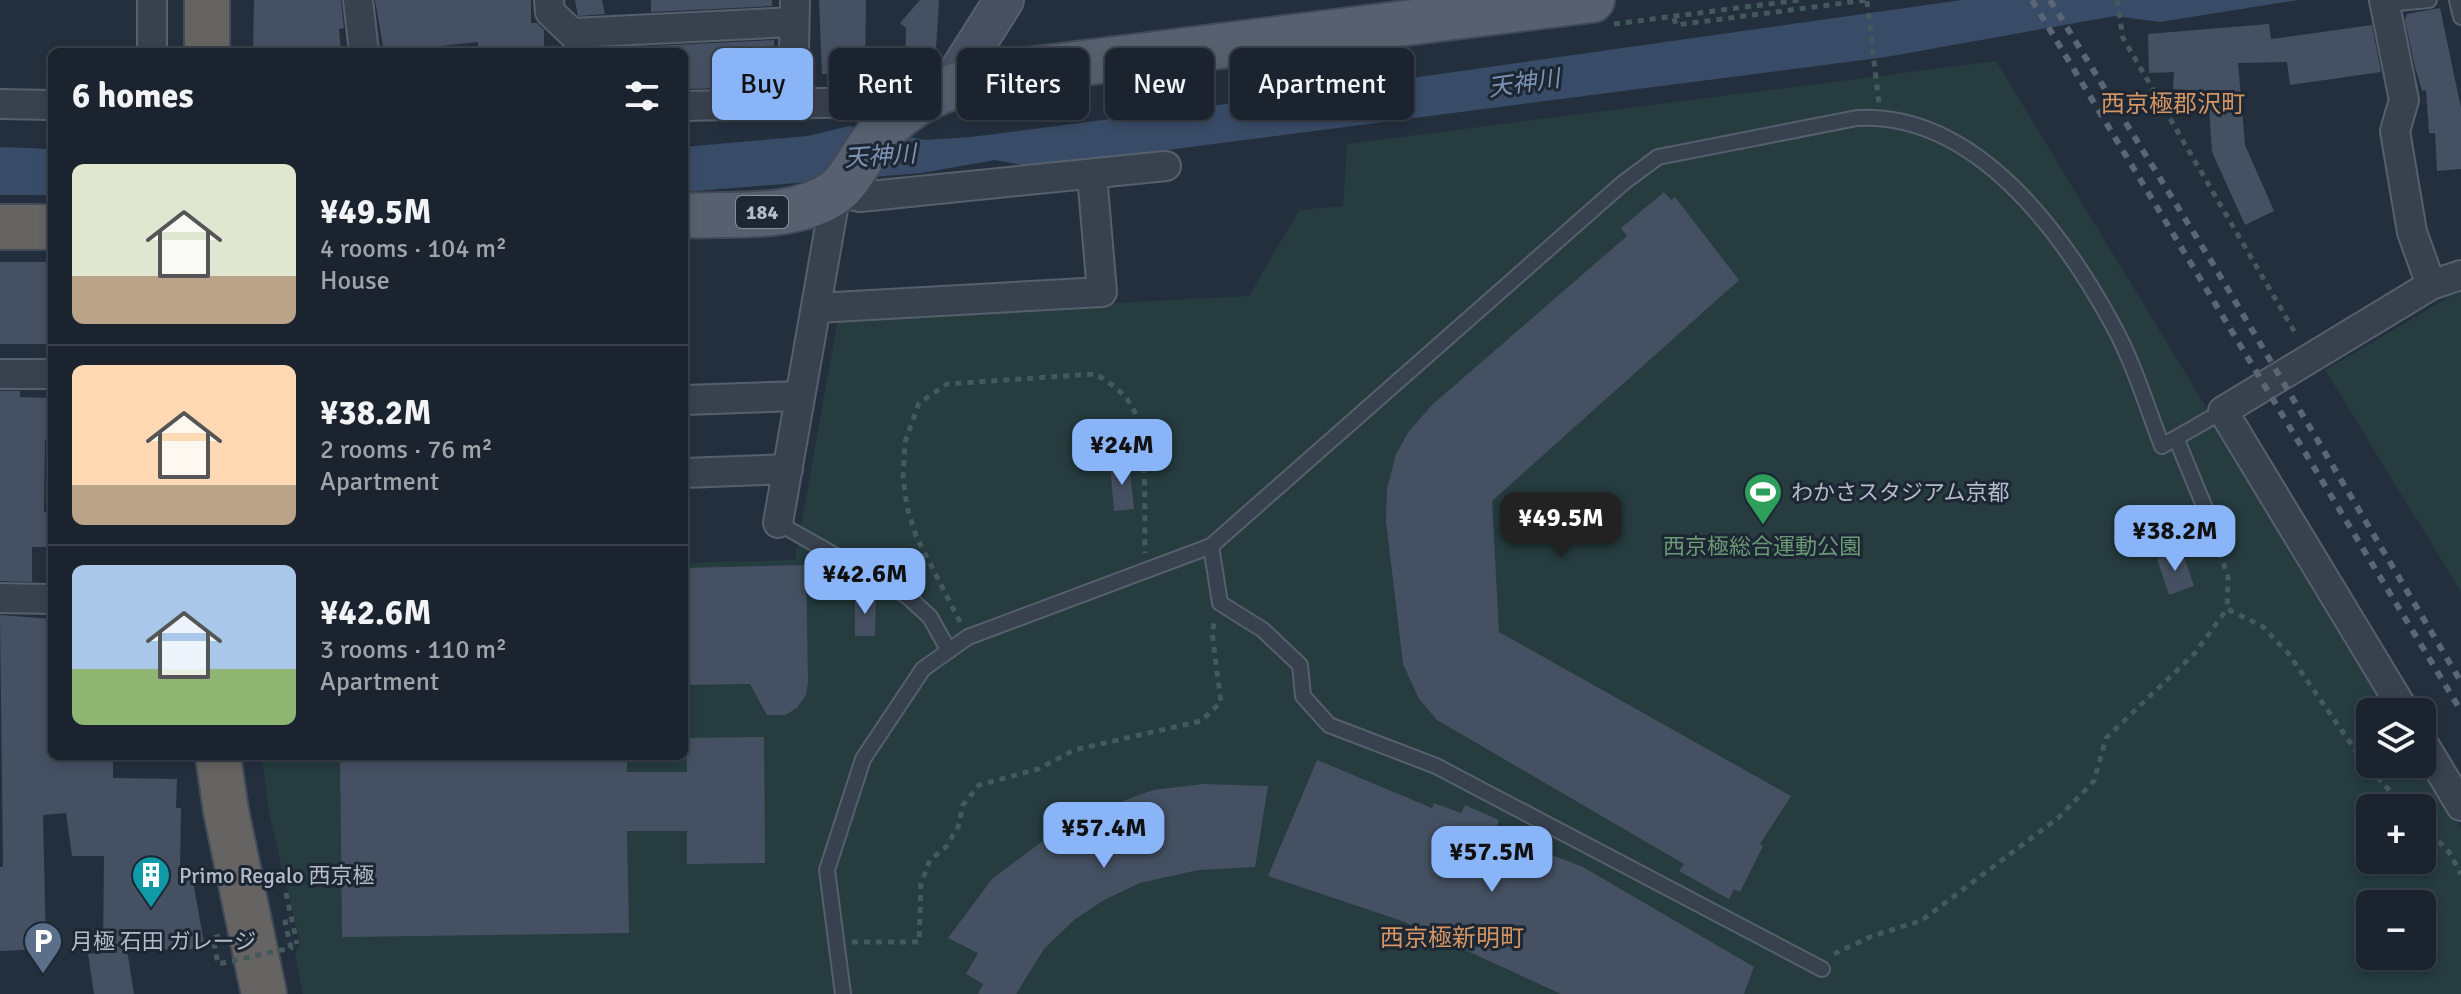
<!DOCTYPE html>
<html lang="en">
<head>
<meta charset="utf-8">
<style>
	body { margin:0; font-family:Signika,"Noto Sans JP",sans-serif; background:#242b36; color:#f1f3f6; height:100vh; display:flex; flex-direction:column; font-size:30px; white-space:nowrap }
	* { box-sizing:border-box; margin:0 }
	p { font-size:26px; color:#a0a4aa }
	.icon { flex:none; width:44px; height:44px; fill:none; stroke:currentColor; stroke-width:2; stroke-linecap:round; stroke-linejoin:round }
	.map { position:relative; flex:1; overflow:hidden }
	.side { position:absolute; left:48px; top:48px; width:640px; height:712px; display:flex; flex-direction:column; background:#1b232e; border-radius:12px; box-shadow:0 4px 12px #0003,0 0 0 2px #39404a }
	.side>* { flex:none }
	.guide { position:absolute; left:712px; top:48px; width:760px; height:72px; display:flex; gap:16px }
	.controls { position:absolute; left:2356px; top:698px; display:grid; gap:16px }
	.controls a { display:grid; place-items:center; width:80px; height:80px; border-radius:12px; background:#1b232e; box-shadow:0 4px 12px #0003,0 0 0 2px #39404a; font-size:40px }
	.price { position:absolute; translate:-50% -68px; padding:0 18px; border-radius:16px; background:#8ab4f8; color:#111; font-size:26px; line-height:52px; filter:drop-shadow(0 2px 4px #0008) }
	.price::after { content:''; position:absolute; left:50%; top:48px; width:24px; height:18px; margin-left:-12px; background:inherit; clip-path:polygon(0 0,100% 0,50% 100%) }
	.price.selected { background:#222; color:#fff }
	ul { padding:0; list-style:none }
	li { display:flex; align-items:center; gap:24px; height:200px; padding:0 24px }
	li+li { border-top:2px solid #39404a }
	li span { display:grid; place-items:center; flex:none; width:224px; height:160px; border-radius:12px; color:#555 }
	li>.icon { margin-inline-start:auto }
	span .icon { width:96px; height:96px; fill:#fffc; stroke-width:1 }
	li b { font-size:34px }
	h2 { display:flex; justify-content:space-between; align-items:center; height:96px; padding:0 24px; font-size:34px }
	.chip { padding:0 28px; border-radius:12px; background:#1b232e; box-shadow:0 4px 12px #0003,0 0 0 2px #39404a; font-size:28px; line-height:72px }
	.chip.selected { background:#8ab4f8; color:#111 }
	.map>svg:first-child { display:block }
	.green { fill:#263c3f; fill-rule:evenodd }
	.water { fill:#394c67 }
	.building { fill:#455162 }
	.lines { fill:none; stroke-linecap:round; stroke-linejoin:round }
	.service-casing { stroke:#565f6c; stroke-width:18 }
	.minor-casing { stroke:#565f6c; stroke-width:32 }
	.secondary-casing { stroke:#565f6c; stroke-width:42 }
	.primary-casing { stroke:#414a57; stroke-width:48 }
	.trunk-casing { stroke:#434c59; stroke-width:48 }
	.path { stroke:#44595c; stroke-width:5; stroke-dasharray:6 6; stroke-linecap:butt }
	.service { stroke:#38414e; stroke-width:14 }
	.minor { stroke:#38414e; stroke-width:28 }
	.secondary { stroke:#465061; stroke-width:38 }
	.primary { stroke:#56606e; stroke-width:44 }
	.trunk { stroke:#656462; stroke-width:44 }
	.rail { stroke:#5a6575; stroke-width:6; stroke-dasharray:8 8; stroke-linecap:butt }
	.path-bridge { stroke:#44595c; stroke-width:5; stroke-dasharray:6 6; stroke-linecap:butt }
	.labels { text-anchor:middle; stroke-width:6; stroke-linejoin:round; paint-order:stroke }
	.shield { fill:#1d2633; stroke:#878f9c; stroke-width:2 }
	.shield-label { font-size:20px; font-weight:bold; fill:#b4bcc9 }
	.poi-label { font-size:22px; fill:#b4bcc9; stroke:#1d2633; text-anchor:start }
	.park-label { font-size:22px; fill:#6b9a76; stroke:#1d2633 }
	.water-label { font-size:24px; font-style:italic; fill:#7c92b1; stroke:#1d2633 }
	.neighbourhood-label { font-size:24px; fill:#d59563; stroke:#1d2633 }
</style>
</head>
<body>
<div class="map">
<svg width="2461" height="994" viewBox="0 0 2461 994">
	<rect width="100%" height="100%" fill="#242f3e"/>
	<!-- green -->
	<path class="green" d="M1996,61l395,651h-21v52h52l39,64v166h-2158l-8,-39 5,-13 -31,-129 -7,-57h422v-193l111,-3 43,-242 411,-22 50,-86 44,-4 4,-62zM2370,808h52v52h-52zM2370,904h52v52h-52z
		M2461,290v302l-136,-222z"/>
	<!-- water -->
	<path class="water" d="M1962,0h336l-138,22 -45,-6 -229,41 -796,103 -68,5 -27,-5 -73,13 -238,19v-45l124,-11 41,-10 76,14 46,-3 293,-38z
		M0,147l52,2v46h-52z"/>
	<!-- building -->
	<path class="building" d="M254,0h87l3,28 -5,1 2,23h-88z
		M375,0h156v23h6l7,7v22h-66v-10l-94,10z
		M575,0h27l3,14 -27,2z
		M651,0h121v6l-121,6z
		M819,0h47l-1,75 -43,-1z
		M920,0h19l-3,49 -31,21 1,-42 -6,-5z
		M2440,8l21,100v61l-24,2 -2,-38h-6l-3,-43 -4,1 -7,-24 -10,-46 2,-7z
		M2269,24l2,15 101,-14 9,47 -91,13 -3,-23 -49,1 7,82 29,66 -29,14 -33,-73 -4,-61 -35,-2 1,-17 -25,1 -1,-39z
		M774,40l1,26h-10l1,21 -82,2v-37h-32v-6z
		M1664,192l7,8 4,-3 64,83 -247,221 7,131 292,164 -31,48 3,2 -23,46 -6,-3 -5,10 -50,-28 5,-7 -247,-144 -18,-21 -16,-35 -17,-143 1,-32 9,-35 13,-23 23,-26 195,-169 -6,-8z
		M0,262h50v82h-50z
		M0,391h20v6l31,1v42h-6l-1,72h8l-1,35h-19v35l-32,-1z
		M1129,462l5,47 -20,2 -4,-47z
		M2182,551l12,35 -25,9 -12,-36z
		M806,565l2,117 -2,13 -9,13 -12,7h-18l-17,-31 -66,1v-117z
		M855,596h21l-1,40h-20z
		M0,615l52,4v137h61v22l64,1 -1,29h5l-1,62h11l14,79 -78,1 7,44h-40l-6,-40 15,-2 1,-96h-32l-6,-43 -23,2 3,134 -46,2v-84h3z
		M764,737l1,126 -78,1v-33h-60l2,102 -287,4 -2,-181h287v16h60l-1,-34z
		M1317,760l115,48 2,-5 27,10 4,-8 34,15 -3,8 16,5 -2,6 73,28 171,100 -10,27h-183l-159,-73 -134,-45z
		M1204,784l64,2 -13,81 -57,3 -58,13 -36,17 -30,20 -30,29 -28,45h-38l5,-10 -17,-10 12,-21 -30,-15 44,-59 79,-59 82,-30z"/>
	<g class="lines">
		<!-- service casing -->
		<g class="service-casing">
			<path id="service" d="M2457,0l4,17
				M2385,4l44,-4
				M2176,438l31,75
				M778,523l129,73 23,21 19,34
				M1211,546l9,57 43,27 37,35 3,31 26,29 107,41 386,203
				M843,994l-16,-124 36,-111 60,-90 45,-32 243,-91 412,-363 35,-26 199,-39c119,-6 206,115 257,209 20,37 33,80 48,119l61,-35"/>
		</g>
		<!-- minor casing -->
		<g class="minor-casing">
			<path id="minor" d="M358,0l6,52
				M549,0l1,12 22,21 222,-11
				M2384,0l20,100 -9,31 17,101 19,53
				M152,52v-52
				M793,103l2,-103
				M0,104l52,1
				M684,106l233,-5
				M816,308l286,-16 -10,-117
				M0,374h52
				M684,400l116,-4
				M684,473l104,-4
				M778,523l58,-331 24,5 306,-31
				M0,598l52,1
				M2405,712l-182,-301 208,-126 30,-10
				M2422,741l39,65"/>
		</g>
		<!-- secondary casing -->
		<g class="secondary-casing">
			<path id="secondary" d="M951,84l53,-84"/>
		</g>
		<!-- primary casing -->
		<g class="primary-casing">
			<path id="primary" d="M684,216c48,-3 109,5 150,-23 17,-12 27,-38 41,-54 38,-42 74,-54 128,-66l589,-73"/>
		</g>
		<!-- trunk casing -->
		<g class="trunk-casing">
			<path id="trunk" d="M207,52v-52
				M0,227h52
				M218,756l8,55 38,183"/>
		</g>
		<!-- path -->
		<path class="path" d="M2117,0l6,38 174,298
			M1867,1l12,103
			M1674,18l2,7 191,-25
			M1614,24l185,-24
			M2212,529l16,48 -1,32 35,17 26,27 77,111 41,44
			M960,622l-44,-86 -9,-29 -4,-30 2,-35 14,-39 28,-19 148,-10c16,9 33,21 40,39 13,33 9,103 10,140
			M2422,824l27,28 12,22
			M286,893l11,51
			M852,942h67l2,-58 9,-24 16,-13 12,-20 5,-22 16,-20 59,-16 36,-19 127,-29 20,-19 -9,-70 3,-12
			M1834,954l38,-18 49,-15 137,-103 36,-37 12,-43 89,-85 32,-44"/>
		<!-- service -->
		<use href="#service" class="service"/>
		<!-- minor -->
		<use href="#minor" class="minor"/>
		<!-- secondary -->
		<use href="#secondary" class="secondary"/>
		<!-- primary -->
		<use href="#primary" class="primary"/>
		<!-- trunk -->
		<use href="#trunk" class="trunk"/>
		<!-- rail -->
		<path class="rail" d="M2032,0l429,711
			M2050,0l163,264 248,418"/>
		<!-- path-bridge -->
		<path class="path-bridge" d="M220,936l-7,2 5,26 73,-16 -6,-26 7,-1"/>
	</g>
	<!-- icons -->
	<defs>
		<g id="stadium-pin" transform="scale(2)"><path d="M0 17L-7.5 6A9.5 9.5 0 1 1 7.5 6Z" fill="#2e9e5b" stroke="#1d2633"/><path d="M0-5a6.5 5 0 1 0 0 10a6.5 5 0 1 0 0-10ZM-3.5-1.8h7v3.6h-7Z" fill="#fff"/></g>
		<g id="building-pin" transform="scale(2)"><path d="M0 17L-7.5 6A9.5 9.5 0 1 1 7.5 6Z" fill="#0f9aa8" stroke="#1d2633"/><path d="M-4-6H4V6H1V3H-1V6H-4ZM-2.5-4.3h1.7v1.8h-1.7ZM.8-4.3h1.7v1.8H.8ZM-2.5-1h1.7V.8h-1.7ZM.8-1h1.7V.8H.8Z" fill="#fff"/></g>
		<g id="parking-pin" transform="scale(2)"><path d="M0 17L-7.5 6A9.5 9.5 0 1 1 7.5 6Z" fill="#5c6f8a" stroke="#1d2633"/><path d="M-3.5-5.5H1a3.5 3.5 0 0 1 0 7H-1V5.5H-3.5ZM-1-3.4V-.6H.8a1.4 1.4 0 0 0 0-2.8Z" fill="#fff"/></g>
	</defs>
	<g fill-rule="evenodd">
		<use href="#stadium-pin" x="1763" y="492"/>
		<use href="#building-pin" x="151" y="875"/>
		<use href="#parking-pin" x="43" y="941"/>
	</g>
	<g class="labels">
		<!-- shield labels -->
		<rect class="shield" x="736" y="196" width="52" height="32" rx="6"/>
		<g class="shield-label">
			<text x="762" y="219">184</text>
		</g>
		<!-- poi labels -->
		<g class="poi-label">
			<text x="1791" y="500">わかさスタジアム京都</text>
			<text x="179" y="883">Primo Regalo 西京極</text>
			<text x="71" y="949">月極 石田 ガレージ</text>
		</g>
		<!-- park labels -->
		<g class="park-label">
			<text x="1762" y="554">西京極総合運動公園</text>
		</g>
		<!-- water labels -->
		<g class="water-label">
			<text transform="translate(1524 83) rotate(-8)" y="8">天神川</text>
			<text transform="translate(880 156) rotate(-4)" y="8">天神川</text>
		</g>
		<!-- neighbourhood labels -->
		<g class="neighbourhood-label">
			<text x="2173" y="112">西京極郡沢町</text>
			<text x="1452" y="946">西京極新明町</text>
		</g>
	</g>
</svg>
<div class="controls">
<a><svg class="icon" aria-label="layers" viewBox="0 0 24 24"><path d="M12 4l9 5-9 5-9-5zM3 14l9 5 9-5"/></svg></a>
<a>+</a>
<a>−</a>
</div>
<b class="price" style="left:1122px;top:487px">¥24M</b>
<b class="price selected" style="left:1561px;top:560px">¥49.5M</b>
<b class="price" style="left:2175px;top:573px">¥38.2M</b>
<b class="price" style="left:865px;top:616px">¥42.6M</b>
<b class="price" style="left:1104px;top:870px">¥57.4M</b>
<b class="price" style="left:1492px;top:894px">¥57.5M</b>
<div class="guide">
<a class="chip selected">Buy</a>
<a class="chip">Rent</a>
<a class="chip">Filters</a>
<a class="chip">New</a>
<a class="chip">Apartment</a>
</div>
<section class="side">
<h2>6 homes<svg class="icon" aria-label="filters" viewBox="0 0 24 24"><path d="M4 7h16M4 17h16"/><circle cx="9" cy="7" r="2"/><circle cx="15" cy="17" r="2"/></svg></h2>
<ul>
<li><span style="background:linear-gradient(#dfe7d0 70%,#b9a48a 0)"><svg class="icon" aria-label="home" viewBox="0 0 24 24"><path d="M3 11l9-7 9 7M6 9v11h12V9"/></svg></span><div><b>¥49.5M</b><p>4 rooms · 104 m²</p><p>House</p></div></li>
<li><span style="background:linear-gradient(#ffd9b3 75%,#b9a48a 0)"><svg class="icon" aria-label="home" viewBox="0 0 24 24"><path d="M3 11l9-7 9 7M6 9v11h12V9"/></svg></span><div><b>¥38.2M</b><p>2 rooms · 76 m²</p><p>Apartment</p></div></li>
<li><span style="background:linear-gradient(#a9c7e8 65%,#8fb573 0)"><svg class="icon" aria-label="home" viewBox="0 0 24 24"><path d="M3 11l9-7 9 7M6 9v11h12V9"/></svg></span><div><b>¥42.6M</b><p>3 rooms · 110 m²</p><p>Apartment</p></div></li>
</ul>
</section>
</div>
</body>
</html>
